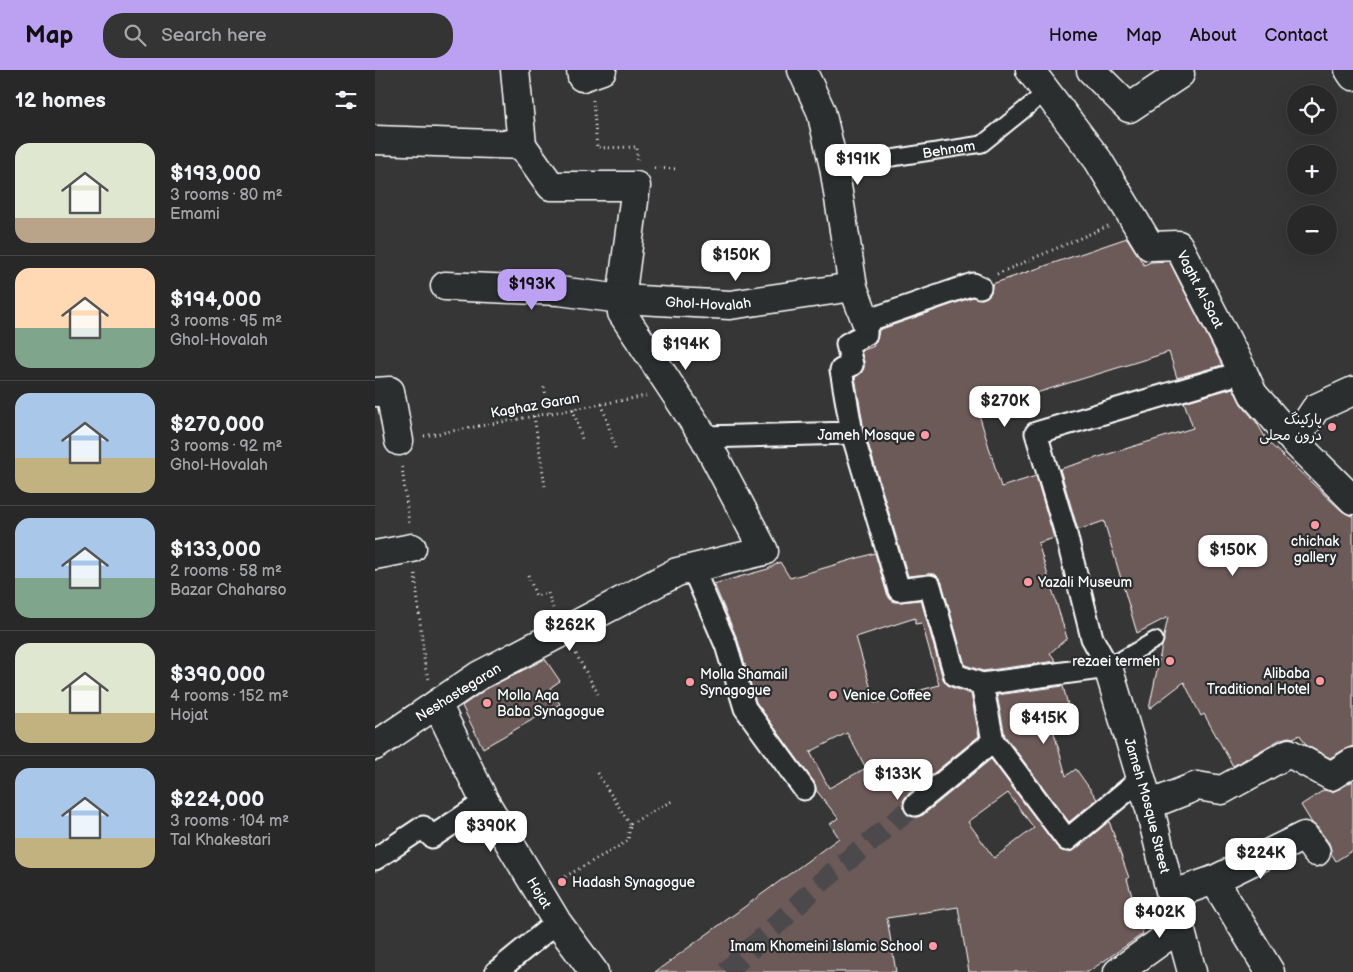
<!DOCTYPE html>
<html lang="en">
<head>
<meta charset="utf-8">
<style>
	body { margin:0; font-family:"Balsamiq Sans","Playpen Sans Arabic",sans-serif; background:#353435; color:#f1f3f6; height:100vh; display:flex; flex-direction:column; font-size:19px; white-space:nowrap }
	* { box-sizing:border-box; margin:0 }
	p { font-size:16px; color:#a5a6a8 }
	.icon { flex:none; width:28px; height:28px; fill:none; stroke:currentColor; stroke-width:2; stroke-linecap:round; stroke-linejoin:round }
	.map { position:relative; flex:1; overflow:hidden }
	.panel { display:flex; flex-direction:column; background:#292829; width:375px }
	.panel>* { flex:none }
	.fabs { position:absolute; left:912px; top:15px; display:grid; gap:10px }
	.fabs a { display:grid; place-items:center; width:50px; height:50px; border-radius:50%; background:#292829; box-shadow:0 5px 20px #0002,0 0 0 1px #454446; font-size:25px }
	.price { position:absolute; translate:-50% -42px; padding:0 11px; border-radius:10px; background:#fff; color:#222; font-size:16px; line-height:32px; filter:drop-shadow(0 1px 2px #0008) }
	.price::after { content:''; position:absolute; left:50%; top:30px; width:15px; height:11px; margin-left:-8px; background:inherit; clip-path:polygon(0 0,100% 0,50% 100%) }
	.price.current { background:#bca0f2; color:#111 }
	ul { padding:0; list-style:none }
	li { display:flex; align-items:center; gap:15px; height:125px; padding:0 15px }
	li+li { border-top:1px solid #454446 }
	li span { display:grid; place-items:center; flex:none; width:140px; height:100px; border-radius:15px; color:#555 }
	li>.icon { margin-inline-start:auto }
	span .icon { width:60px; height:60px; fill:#fffc; stroke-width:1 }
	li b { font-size:21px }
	h2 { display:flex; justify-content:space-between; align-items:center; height:60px; padding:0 15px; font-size:21px }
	header { display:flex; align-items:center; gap:30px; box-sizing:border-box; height:70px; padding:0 25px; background:#bca0f2; color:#111 }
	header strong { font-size:24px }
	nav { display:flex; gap:28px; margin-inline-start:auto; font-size:18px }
	.search { width:350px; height:45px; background:#353435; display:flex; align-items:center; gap:12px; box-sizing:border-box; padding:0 18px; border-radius:20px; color:#a5a6a8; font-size:19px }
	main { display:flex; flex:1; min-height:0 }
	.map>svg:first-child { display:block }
	.building { fill:#6c5a59; stroke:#fff; fill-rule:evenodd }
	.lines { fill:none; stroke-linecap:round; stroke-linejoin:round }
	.pedestrian-tunnel { stroke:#4b4a4b; stroke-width:21; stroke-dasharray:21 11; stroke-linecap:butt }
	.service-casing { stroke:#fff; stroke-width:19 }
	.pedestrian-casing { stroke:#fff; stroke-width:25 }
	.minor-casing { stroke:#fff; stroke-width:31 }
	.tertiary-casing { stroke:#fff; stroke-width:31 }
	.path { stroke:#fff; stroke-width:3; stroke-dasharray:1 4; stroke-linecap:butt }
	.service { stroke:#2a2d2e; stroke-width:15 }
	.pedestrian { stroke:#2a2d2e; stroke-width:21 }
	.minor { stroke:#2a2d2e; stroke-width:28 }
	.tertiary { stroke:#2a2d2e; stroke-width:28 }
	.poi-dot { fill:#ff9aa2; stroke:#2a2d2e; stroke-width:2 }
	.labels { text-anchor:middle; stroke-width:4.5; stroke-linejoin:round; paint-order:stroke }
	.street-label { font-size:14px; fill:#fff; stroke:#2a2d2e }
	.poi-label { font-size:14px; fill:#fff; stroke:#2a2d2e; text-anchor:end }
</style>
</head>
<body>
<header>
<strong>Map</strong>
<div class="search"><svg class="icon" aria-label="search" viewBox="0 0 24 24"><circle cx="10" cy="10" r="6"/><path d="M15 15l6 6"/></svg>Search here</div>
<nav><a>Home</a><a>Map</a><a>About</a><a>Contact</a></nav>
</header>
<main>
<section class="panel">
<h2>12 homes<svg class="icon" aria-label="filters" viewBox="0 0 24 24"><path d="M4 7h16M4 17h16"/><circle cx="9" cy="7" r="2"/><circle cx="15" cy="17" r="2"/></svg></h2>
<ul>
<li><span style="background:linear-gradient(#dfe7d0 75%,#b9a48a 0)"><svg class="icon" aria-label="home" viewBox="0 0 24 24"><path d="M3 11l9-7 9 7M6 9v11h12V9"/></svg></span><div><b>$193,000</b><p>3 rooms · 80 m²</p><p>Emami</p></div></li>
<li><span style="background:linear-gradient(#ffd9b3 60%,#7fa58c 0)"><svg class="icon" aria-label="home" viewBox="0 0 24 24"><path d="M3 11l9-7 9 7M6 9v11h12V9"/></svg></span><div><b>$194,000</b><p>3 rooms · 95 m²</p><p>Ghol-Hovalah</p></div></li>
<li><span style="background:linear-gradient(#a9c7e8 65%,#c2b280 0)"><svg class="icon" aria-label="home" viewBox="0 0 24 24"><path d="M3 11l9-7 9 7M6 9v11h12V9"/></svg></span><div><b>$270,000</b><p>3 rooms · 92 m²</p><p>Ghol-Hovalah</p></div></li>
<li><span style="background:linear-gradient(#a9c7e8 60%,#7fa58c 0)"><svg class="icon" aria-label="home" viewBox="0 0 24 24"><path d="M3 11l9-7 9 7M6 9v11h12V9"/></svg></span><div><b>$133,000</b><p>2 rooms · 58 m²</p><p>Bazar Chaharso</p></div></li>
<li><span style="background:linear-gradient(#dfe7d0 70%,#c2b280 0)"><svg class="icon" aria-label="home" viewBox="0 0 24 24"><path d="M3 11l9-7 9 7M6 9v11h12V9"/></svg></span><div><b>$390,000</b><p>4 rooms · 152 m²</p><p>Hojat</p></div></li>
<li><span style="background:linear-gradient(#a9c7e8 70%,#c2b280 0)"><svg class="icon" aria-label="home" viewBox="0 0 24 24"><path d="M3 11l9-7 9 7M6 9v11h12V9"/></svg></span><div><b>$224,000</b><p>3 rooms · 104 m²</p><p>Tal Khakestari</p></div></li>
</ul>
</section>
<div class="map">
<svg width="978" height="902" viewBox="0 0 978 902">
	<rect width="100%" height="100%" fill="#373637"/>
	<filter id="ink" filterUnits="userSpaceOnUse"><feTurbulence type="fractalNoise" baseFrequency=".02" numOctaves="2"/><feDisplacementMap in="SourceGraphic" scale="10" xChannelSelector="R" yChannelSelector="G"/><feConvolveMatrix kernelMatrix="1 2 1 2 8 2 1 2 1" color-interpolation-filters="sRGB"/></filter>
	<g filter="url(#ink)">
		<!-- building -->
		<path class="building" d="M752,168l17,27 7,-3 18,-1 53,104 -45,13 -8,-26 -191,59 23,76 35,-11 18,62 -16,5 29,95 -17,15 6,8 -73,10 -18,-6 -23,-82 -3,-5 -4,-4h-6l-21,2 -44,-146 -9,-53 6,-4 3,-5v-6l-3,-11 13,-5 -1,-2 4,-4 2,-10 94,-33 9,2 5,-2 4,-5 1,-8z
			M858,318l8,16 16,19 11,19 74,69 7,4 4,1v230l-8,3 -15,9 -24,-13 -6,-10 -7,3 -4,-1 -8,2 -48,27 -29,-52 -3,2 -17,-34 -35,27 19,-92 -31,16 -33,-112 -26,9 -18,-61 133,-41 -9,-26z
			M500,483l12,41 3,5 4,3h6l21,-2 22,79 3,4 5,4 20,7 8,42 -72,59 -4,6v6l2,6 6,4h6l6,-2 68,-56 66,88 5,4 6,1 7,-2 34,-29 20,57 -2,1 16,55 -55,38h-119l-11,-65 -71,11 9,54h-241l184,-134 -9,-14 8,-6 -22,-28v-3l-2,-5 -58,-80 -18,-61 -24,-57 54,-15 12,-7 10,16zM540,548v6l7,-1 17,62 -64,18 -19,-66zM472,663l19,35 -37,20 -19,-36zM633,723l26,35 -40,30 -26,-36z
			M170,589l15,22 -10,7 10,16 -77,44 -21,-42 24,-17z
			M688,616l7,27 -20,5 16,58 10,-7 21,30 -28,23 -64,-86 -8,-41z
			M978,711v69l-17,11 -5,-8v-3l-2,-7 -12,-16 -5,-4 -11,-18 23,-15 8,2 7,-3z"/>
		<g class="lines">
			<!-- pedestrian-tunnel -->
			<path class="pedestrian-tunnel" d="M351,902l99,-93 90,-74"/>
			<!-- service casing -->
			<g class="service-casing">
				<g id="service">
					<path id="s1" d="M459,97l148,-23 64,-52"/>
					<path d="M733,597l47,-27"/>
				</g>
			</g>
			<!-- pedestrian casing -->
			<g class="pedestrian-casing">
				<path id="pedestrian" d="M477,363l47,157 31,-4 25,89 27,9 126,-17 -16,-29 -26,-104 -30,-101 207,-61
					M329,367l148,-4 -11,-63 11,-5 -5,-21 19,-10v-13l107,-37 7,3
					M318,499l33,76 19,63 59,81
					M607,614l11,57 74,99 74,-61
					M540,735l78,-64
					M0,789l48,-32 9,10 53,-35
					M121,902l61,-50"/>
			</g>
			<!-- minor casing -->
			<g class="minor-casing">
				<g id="minor">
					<path d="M140,0l7,75"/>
					<path d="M206,0l1,7 20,-7"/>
					<path d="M427,0l19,41 13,56 19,120 13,34"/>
					<path id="s2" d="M655,0l68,90 52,86 28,-1 65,127 10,22 41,47 59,59"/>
					<path d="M716,0l38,38 51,-34"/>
					<path d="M974,0l4,6"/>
					<path d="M0,70l147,5 29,41h85l-15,113 1,14 82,124 60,114 -87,21 -199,104 -103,70"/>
					<path id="s3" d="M70,216l114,5 62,8 109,6 123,-18"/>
					<path d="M0,322l15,-1 9,50"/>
					<path d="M919,371l22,-33 37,-17"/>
					<path d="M0,485l37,-7"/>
					<path id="s4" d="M62,634l48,98 72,120 37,50"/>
					<path d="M774,735l48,-19 25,4 67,-37 42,23 22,-14"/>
					<path d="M839,810l90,-44 12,16"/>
					<path d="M796,825l43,-15 56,92"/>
					<path d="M743,902l61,-44"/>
				</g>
			</g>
			<!-- tertiary casing -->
			<g class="tertiary-casing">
				<g id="tertiary">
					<path id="s5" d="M733,597l41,138 22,90 21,77"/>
				</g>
			</g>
			<!-- path -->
			<path class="path" d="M218,30l4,48 40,-1v13
				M279,98l24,1
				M622,204l111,-48
				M169,317l6,26
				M227,334l13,44
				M198,339l9,30
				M159,346l11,70
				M49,366l222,-40
				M27,397l7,56
				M40,504l10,93 4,12
				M153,505l8,21 12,-3 5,15
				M201,584l22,40
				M222,703l33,51
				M186,809l67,-38 2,-17 42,-23"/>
			<!-- service -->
			<use href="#service" class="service"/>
			<!-- pedestrian -->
			<use href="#pedestrian" class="pedestrian"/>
			<!-- minor -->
			<use href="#minor" class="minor"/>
			<!-- tertiary -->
			<use href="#tertiary" class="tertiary"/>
		</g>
	</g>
	<!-- markers -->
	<g class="poi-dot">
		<circle cx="957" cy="357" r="5"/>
		<circle cx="550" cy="365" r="5"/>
		<circle cx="940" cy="455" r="5"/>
		<circle cx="653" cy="512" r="5"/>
		<circle cx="795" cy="591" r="5"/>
		<circle cx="945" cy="611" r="5"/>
		<circle cx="315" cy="612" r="5"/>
		<circle cx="458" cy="625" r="5"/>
		<circle cx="112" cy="633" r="5"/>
		<circle cx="187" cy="812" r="5"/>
		<circle cx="558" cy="876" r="5"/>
	</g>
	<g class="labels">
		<!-- street labels -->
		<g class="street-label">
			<text dy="5" stroke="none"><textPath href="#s1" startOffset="116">Behnam</textPath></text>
			<text dy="5" stroke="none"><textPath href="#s2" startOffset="291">Vaght Al-Saat</textPath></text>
			<text dy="5" stroke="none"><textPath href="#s3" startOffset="264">Ghol-Hovalah</textPath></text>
			<text transform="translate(160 335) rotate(-10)" y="5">Kaghaz Garan</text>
			<text transform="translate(83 622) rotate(-32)" y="5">Neshastegaran</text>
			<text dy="5" stroke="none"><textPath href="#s5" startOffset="144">Jameh Mosque Street</textPath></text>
			<text dy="5" stroke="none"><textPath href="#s4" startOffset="215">Hojat</textPath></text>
		</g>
		<!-- poi labels -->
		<g class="poi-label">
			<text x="947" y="354">پارکینگ<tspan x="947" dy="16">درون محلی</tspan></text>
			<text x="540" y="370">Jameh Mosque</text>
			<text x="940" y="476" text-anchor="middle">chichak<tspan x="940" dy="16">gallery</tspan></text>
			<text x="663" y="517" text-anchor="start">Yazali Museum</text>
			<text x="785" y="596">rezaei termeh</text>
			<text x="935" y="608">Alibaba<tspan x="935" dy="16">Traditional Hotel</tspan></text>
			<text x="325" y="609" text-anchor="start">Molla Shamail<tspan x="325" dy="16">Synagogue</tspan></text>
			<text x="122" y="630" text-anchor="start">Molla Aqa<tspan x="122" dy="16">Baba Synagogue</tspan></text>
			<text x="468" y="630" text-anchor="start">Venice Coffee</text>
			<text x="197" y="817" text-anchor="start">Hadash Synagogue</text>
			<text x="548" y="881">Imam Khomeini Islamic School</text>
		</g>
	</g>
</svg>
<div class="fabs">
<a><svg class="icon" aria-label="locate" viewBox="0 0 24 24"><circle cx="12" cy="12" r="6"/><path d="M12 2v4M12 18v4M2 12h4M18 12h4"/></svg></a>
<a>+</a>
<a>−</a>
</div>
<b class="price" style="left:483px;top:116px">$191K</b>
<b class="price" style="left:361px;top:212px">$150K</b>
<b class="price current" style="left:157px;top:241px">$193K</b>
<b class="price" style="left:311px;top:301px">$194K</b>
<b class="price" style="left:630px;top:358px">$270K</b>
<b class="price" style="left:858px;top:507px">$150K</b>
<b class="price" style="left:195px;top:582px">$262K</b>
<b class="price" style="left:669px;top:675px">$415K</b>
<b class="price" style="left:523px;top:731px">$133K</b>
<b class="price" style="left:116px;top:783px">$390K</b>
<b class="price" style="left:886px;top:810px">$224K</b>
<b class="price" style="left:785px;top:869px">$402K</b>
</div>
</main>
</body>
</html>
